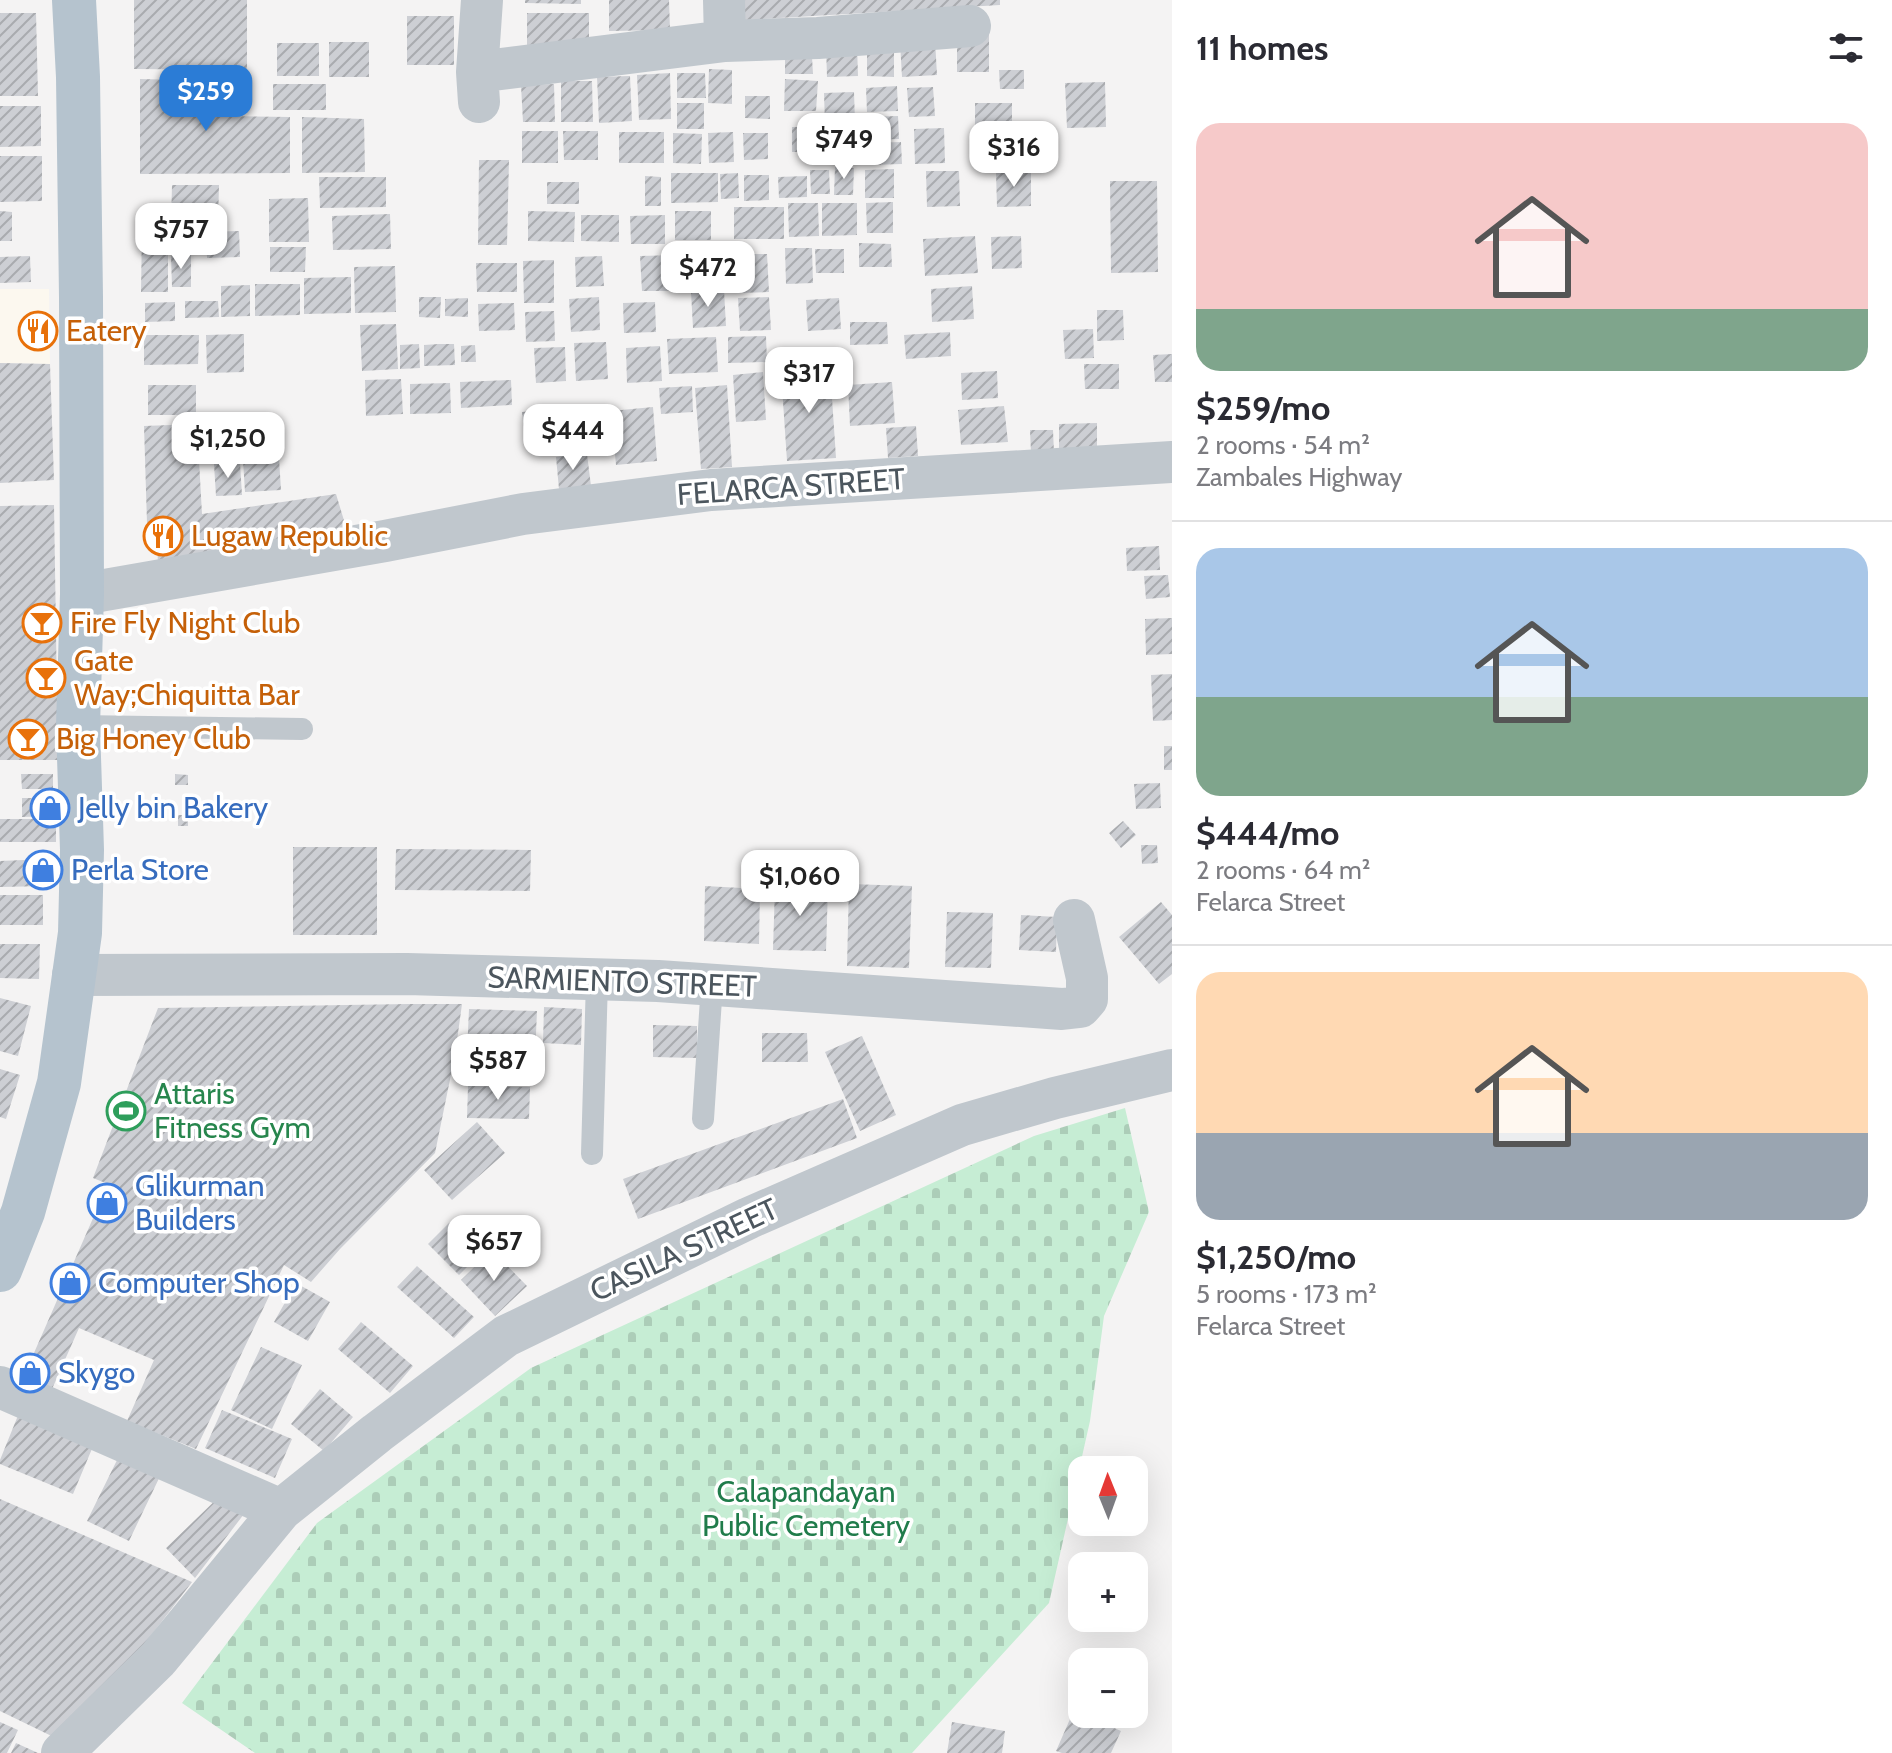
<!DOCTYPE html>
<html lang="en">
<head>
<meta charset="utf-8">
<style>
	body { margin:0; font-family:Cabin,sans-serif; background:#f2f2f3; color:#2b2b33; height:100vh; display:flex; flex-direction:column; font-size:30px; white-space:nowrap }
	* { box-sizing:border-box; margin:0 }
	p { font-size:26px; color:#7c7c81 }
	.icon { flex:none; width:44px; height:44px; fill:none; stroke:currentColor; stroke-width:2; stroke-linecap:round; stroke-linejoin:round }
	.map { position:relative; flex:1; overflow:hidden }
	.drawer { display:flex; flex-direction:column; background:#fff; width:720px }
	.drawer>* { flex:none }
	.needle { width:52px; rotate:359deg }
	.buttons { position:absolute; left:1068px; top:1456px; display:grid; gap:16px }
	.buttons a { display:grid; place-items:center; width:80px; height:80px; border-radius:16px; background:#fff; box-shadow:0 8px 32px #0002; font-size:40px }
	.price { position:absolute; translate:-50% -68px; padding:0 18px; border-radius:16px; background:#fff; color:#222; font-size:26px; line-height:52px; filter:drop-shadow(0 2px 4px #0008) }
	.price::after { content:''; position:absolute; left:50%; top:48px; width:24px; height:18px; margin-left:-12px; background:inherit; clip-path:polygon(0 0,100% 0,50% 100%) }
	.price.current { background:#2b7cd6; color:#fff }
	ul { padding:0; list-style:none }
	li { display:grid; align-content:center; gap:16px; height:424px; padding:0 24px }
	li+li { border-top:2px solid #e1e1e2 }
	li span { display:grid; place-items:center; height:248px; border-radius:24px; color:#555 }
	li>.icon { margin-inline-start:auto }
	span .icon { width:144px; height:144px; fill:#fffc; stroke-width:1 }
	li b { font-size:34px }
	h2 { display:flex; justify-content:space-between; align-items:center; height:96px; padding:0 24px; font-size:34px }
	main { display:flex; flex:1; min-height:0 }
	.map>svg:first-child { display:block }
	.commercial { fill:#fcf8ef }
	.cemetery { fill:url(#cemetery-stones) }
	.building { fill:url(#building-hatch) }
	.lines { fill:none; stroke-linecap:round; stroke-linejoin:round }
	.lane { stroke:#c0c7cd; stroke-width:22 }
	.street { stroke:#c0c7cd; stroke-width:42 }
	.primary { stroke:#b5c3ce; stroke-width:44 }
	.labels { text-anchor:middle; stroke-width:7; stroke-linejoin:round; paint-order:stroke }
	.food-label { font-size:30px; fill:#c56008; stroke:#fff; text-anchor:start }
	.street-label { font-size:30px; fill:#4c565e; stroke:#fff }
	.shop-label { font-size:30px; fill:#366cbe; stroke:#fff; text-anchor:start }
	.leisure-label { font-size:30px; fill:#27864d; stroke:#fff; text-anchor:start }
	.park-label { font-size:30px; fill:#207c4b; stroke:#fff }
</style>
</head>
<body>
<main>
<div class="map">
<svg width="1172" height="1753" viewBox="0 0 1172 1753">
	<defs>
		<pattern id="cemetery-stones" width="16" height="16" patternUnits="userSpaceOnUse" patternTransform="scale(2)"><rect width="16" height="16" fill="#c6edd4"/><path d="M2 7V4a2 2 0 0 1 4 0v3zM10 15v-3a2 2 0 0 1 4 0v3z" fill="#accdb8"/></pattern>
		<pattern id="building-hatch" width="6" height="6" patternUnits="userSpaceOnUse" patternTransform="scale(2)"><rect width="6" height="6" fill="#cdcfd4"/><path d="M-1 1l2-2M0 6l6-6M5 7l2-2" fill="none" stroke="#a9abaf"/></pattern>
	</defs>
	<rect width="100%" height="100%" fill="#f4f3f3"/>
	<!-- commercial -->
	<path class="commercial" d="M0,289h49l1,75 -50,-1z"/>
	<!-- cemetery -->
	<path class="cemetery" d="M1125,1108l24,104 -45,104 -14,105 -41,182 -137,150h-657l-73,-50 135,-180 214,-155 503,-232z"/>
	<!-- building -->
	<path class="building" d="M134,0h113v70l-113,-1z
		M525,0h56v4l-56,-1z
		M609,0h60l1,30 -61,1z
		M745,0h255v5l-255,15z
		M0,13h36l2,83h-38z
		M527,13h62v36l-62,-1z
		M407,16h47v49h-47z
		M957,34h32v38h-32z
		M935,40l2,35 -35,2 -2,-35z
		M329,42h40v35h-40z
		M277,43h42v33h-42z
		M857,45l1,31 -31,1 -1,-31z
		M867,50l27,1v26l-27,-1z
		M785,56l27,1 1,17h-28z
		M709,69l23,1v34l-24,-1z
		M999,70h25v19h-24z
		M670,73l1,46 -32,1 -2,-45z
		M677,73h28l1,25h-29z
		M630,76l2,45 -33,2 -2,-46z
		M140,79l80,2 1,35 69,1v56l-150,1z
		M785,79l33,2 -2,30h-32z
		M561,81h31l1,41h-32z
		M1105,82l1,45 -39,1 -2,-45z
		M273,84h53v26h-53z
		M554,84l1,38h-32l-2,-37z
		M897,86l1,25 -31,1 -1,-24z
		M933,87l2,29 -26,1 -2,-29z
		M854,92l1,30 -30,2 -1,-31z
		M745,96h25v23l-25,-1z
		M677,103h27v26h-27z
		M975,103h37v49h-37z
		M0,106h41v40l-41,1z
		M898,116l1,23 -31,1 -1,-23z
		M302,117l62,2 1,53 -63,1z
		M792,127h25v25h-25z
		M944,128l1,35 -30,1 -1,-35z
		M522,131h36v32h-36z
		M563,131h35v29h-34z
		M619,132h45v31h-45z
		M733,132l1,30 -25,1 -1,-30z
		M673,133l29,1 -1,30 -28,-1z
		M743,133h25v26l-24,1z
		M855,134l1,27 -29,1 -1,-27z
		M901,142l1,22 -31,1 -1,-22z
		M0,156h42v45l-42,1z
		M479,160h30l-2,85h-29z
		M835,167l19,1 -1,27h-19z
		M894,169v29h-29v-28z
		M810,170h19l1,24h-19z
		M926,171h33l1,35 -33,1z
		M1031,171v35l-34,1 -1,-35z
		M671,173h47v29l-47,1z
		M738,173l1,25 -18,1 -1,-25z
		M744,175h25v25l-25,1z
		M645,176l16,1v29h-16z
		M807,176v21l-28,1 -1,-21z
		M319,177h67v30l-66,1z
		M1110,181h47l1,91 -47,1z
		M547,182h32v22h-32z
		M172,185h47l-1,39h-47z
		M308,198l1,44h-40v-43z
		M893,202v31h-26l-1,-30z
		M788,203h30l1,33 -30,1z
		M822,203h35v32l-35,1z
		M734,207h50v32h-50z
		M0,211l12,1v29h-12z
		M528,211l47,1 -1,30 -46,-1z
		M675,211h36v29h-36z
		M390,214l1,35 -58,1 -1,-34z
		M581,215h38v27l-38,-1z
		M665,215v29h-34l-1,-28z
		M142,228h26v64h-27z
		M239,231l1,26 -33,1 -1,-26z
		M975,236l3,37 -53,3 -2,-37z
		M1021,236l1,32 -30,1 -1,-32z
		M859,243l32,1 1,23h-33z
		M270,247h36l-1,25h-35z
		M785,248h27l1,35 -27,1z
		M815,249h29v24h-28z
		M719,253l1,35 -34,1 -2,-34z
		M736,254h31l2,38 -32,1z
		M191,255v32h-19l-1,-31z
		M677,255v36h-35l-2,-35z
		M30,256l1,26 -31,1v-26z
		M602,256l2,30 -28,1 -1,-30z
		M554,260v43h-30l-1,-42z
		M476,263h41v29h-40z
		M395,266l1,46 -41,1 -1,-46z
		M351,277v36l-47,1v-36z
		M255,284h45v31l-45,1z
		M250,285v31l-29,1v-31z
		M972,286l2,33 -42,3 -1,-33z
		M724,290l2,36 -33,2 -2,-36z
		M419,297h22l-1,21 -21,-1z
		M599,297l1,33 -29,2 -2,-33z
		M769,297l2,33 -31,1 -2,-33z
		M468,298v19l-23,-1v-17z
		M839,298l2,31 -33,2 -2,-31z
		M185,301h33l1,16 -34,1z
		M175,302v19l-30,1v-19z
		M655,302l1,30 -32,1 -1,-30z
		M514,303l1,27 -36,1 -1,-27z
		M1097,310h26l1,30 -27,1z
		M554,311l1,30 -29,1 -1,-30z
		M850,322h37l1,22 -38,1z
		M396,324l2,45 -36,2 -2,-46z
		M1093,329l1,29 -29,1 -2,-29z
		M950,332l1,24 -45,3 -2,-24z
		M244,334v38l-37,1 -1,-38z
		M144,335h55l-1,29 -54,1z
		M766,336l1,26 -39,1v-26z
		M716,337l2,35 -49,2 -2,-35z
		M606,342l2,37 -32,2 -2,-38z
		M419,344l1,24 -20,1v-24z
		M439,344h15l1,21 -31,1v-21z
		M475,345l1,17h-15v-16z
		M660,346l2,35 -35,2 -1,-35z
		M565,347l1,34 -30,2 -2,-35z
		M1172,354v28h-17l-2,-27z
		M0,363l50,1 4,116 -54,3z
		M1084,364h35v25h-34z
		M830,368l6,90 -49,3 -6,-89z
		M997,371l1,27 -36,2 -1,-27z
		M763,372l3,48 -30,2 -3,-47z
		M401,379l2,35 -37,2 -1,-36z
		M511,380l1,25 -51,3 -1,-26z
		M892,382l3,41 -45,3 -2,-41z
		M450,383l1,30 -41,1v-30z
		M148,385h48v30h-48z
		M727,385l5,82 -31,2 -6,-81z
		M692,386l1,26 -32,2 -2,-26z
		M1004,406l4,36 -47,3 -3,-35z
		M653,407l4,54 -41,4 -5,-54z
		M550,409l2,20 -28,3 -2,-20z
		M256,423l2,28 -24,2 -2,-28z
		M1097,423v28h-38v-27z
		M197,424l5,90 134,-20 13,43 -191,36 -1,-51 -10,1 -3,-97z
		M916,426l2,30 -30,2 -2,-30z
		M1030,430h23l1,23h-23z
		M581,433l1,18 -26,2 -1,-17z
		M587,454l4,32 -32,3 -3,-32z
		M279,458l2,32 -36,2 -2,-32z
		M240,463l2,32 -26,1 -2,-32z
		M54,505l4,255h-58v-254z
		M1159,546l1,24 -33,1 -1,-23z
		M1168,575l2,22 -24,2 -2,-23z
		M1172,618v36l-26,1 -1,-36z
		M193,622l16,1 -1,13 -15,-1z
		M1172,674v46l-19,1 -2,-46z
		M1164,746h8v24h-8z
		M21,774h32v15h-31z
		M175,774l13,1v10h-13z
		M1160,783l1,25 -25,1 -2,-25z
		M22,798h32v18l-32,1z
		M178,815h10v11h-10z
		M0,819h56v23h-56z
		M1123,821l13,14 -15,13 -12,-15z
		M1141,845h16l1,18 -16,1z
		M293,847h84v88h-84z
		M396,849l135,1 -1,41 -135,-1z
		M48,859v27l-48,1v-26z
		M849,884l63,2 -3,82 -62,-2z
		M705,886l55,3 -1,55 -55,-3z
		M775,886l53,1 -2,64 -53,-1z
		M0,895h43v30h-43z
		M1161,902l11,13v59l-13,10 -40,-47z
		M947,912l46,1 -2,55 -46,-1z
		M1021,915l36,2 -1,35 -37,-2z
		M0,944h40l-1,35 -39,-1z
		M0,998l31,8 -13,50 -18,-5z
		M408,1004h54l-7,51 -20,98 -95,96 -29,33 -27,-17 -88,184 -69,-28 27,-61 -75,-32 -27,61 -29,-11 85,-194 -15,-6 65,-170z
		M544,1007l38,2 -1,36 -38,-2z
		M469,1009l68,2 -3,67 -68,-2z
		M653,1025l44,1v32l-44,-1z
		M762,1033h45l1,29h-46z
		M862,1036l34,79 -36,16 -35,-79z
		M0,1069l20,6 -14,44 -6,-2z
		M468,1086l62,1 -1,32 -62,-1z
		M843,1099l14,39 -219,81 -15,-40z
		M477,1122l28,31 -53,47 -28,-30z
		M449,1223l31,31 -21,21 -31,-31z
		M492,1250l35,36 -32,30 -34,-36z
		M417,1266l57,51 -20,21 -57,-51z
		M296,1283l34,19 -22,39 -34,-19z
		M361,1322l52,44 -23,27 -52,-44z
		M261,1347l41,18 -30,64 -41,-19z
		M320,1389l33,28 -29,34 -33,-27z
		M222,1410l70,29 -17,39 -70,-30z
		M19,1413l75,31 -21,50 -73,-30v-4z
		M122,1450l41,20 -34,71 -42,-20z
		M1143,1464l2,53 -11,1v-48h-49v-3z
		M223,1493l21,21 -49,64 -29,-30z
		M0,1499l192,83 -124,162 -68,-33z
		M1074,1710l47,21 -10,22h-49l-6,-2z
		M0,1722l18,8 -11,23h-7z
		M952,1722l53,9 -3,22h-55z
		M16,1743l22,10h-27z"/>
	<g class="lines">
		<!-- lane -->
		<path class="lane" d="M78,726l224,3
			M703,1119l9,-135
			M592,1154l5,-174"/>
		<!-- street -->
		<path class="street" d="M724,0l1,41
			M477,72l248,-31 93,-3 152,-12
			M479,102l-2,-30 5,-72
			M82,594l303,-53 138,-27 188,-24 461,-28
			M73,975l334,-1 251,7 404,28 18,-2 7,-8v-21l-13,-58
			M0,1387l281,123
			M62,1753l96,-94 123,-149 96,-77 129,-97 243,-118 213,-93 93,-27 117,-28"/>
		<!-- primary -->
		<path class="primary" d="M0,1270l23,-58 36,-129 21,-150 2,-83 -4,-124 4,-132 -1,-297 -3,-220 -4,-77"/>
	</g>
	<!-- icons -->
	<defs>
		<g id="restaurant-ring" transform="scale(2)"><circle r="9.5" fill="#fff" stroke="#e8710a" stroke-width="1.5"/><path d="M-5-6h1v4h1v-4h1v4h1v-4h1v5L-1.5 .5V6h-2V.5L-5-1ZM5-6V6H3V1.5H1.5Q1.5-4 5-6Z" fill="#e8710a"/></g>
		<g id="bar-ring" transform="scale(2)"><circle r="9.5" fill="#fff" stroke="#e8710a" stroke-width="1.5"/><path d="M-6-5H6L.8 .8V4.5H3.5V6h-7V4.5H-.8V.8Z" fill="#e8710a"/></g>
		<g id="shop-ring" transform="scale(2)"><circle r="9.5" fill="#fff" stroke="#3f7fe0" stroke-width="1.5"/><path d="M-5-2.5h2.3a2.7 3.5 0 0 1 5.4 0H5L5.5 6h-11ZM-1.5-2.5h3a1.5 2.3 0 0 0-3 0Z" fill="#3f7fe0"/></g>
		<g id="stadium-ring" transform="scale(2)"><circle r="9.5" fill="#fff" stroke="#2e9e5b" stroke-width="1.5"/><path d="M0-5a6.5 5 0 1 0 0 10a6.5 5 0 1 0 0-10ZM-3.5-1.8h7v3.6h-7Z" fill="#2e9e5b"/></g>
	</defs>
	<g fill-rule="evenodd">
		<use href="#restaurant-ring" x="38" y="331"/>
		<use href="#restaurant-ring" x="163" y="536"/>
		<use href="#bar-ring" x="42" y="623"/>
		<use href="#bar-ring" x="46" y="678"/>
		<use href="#bar-ring" x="28" y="739"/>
		<use href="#shop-ring" x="50" y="808"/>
		<use href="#shop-ring" x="43" y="870"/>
		<use href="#stadium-ring" x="126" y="1111"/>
		<use href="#shop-ring" x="107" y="1203"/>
		<use href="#shop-ring" x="70" y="1283"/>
		<use href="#shop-ring" x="30" y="1373"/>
	</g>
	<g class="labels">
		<!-- food labels -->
		<g class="food-label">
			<text x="66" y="341">Eatery</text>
			<text x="191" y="546">Lugaw Republic</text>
			<text x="70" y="633">Fire Fly Night Club</text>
			<text x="74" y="671">Gate<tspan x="74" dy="34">Way;Chiquitta Bar</tspan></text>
			<text x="56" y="749">Big Honey Club</text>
		</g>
		<!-- street labels -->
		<g class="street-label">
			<text transform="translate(791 487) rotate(-4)" y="10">FELARCA STREET</text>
			<text transform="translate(622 982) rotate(2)" y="10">SARMIENTO STREET</text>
			<text transform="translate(684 1250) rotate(-25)" y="10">CASILA STREET</text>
		</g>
		<!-- shop labels -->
		<g class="shop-label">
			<text x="78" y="818">Jelly bin Bakery</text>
			<text x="71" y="880">Perla Store</text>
			<text x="135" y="1196">Glikurman<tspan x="135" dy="34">Builders</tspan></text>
			<text x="98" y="1293">Computer Shop</text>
			<text x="58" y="1383">Skygo</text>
		</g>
		<!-- leisure labels -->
		<g class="leisure-label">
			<text x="154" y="1104">Attaris<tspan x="154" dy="34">Fitness Gym</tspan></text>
		</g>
		<!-- park labels -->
		<g class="park-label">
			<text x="806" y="1502">Calapandayan<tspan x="806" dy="34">Public Cemetery</tspan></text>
		</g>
	</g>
</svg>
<div class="buttons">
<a><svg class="needle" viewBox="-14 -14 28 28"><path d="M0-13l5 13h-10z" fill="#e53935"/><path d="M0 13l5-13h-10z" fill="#7c7c81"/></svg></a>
<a>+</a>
<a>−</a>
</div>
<b class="price current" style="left:206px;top:133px">$259</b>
<b class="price" style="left:844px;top:181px">$749</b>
<b class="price" style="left:1014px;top:189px">$316</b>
<b class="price" style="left:181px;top:271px">$757</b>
<b class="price" style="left:708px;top:309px">$472</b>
<b class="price" style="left:809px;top:415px">$317</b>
<b class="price" style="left:573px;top:472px">$444</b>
<b class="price" style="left:228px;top:480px">$1,250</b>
<b class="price" style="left:800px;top:918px">$1,060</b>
<b class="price" style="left:498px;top:1102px">$587</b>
<b class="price" style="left:494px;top:1283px">$657</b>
</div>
<section class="drawer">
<h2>11 homes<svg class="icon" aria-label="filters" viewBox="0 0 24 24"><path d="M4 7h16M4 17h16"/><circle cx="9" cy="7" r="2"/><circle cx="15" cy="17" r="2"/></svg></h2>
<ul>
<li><span style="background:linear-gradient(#f6c9c9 75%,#7fa58c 0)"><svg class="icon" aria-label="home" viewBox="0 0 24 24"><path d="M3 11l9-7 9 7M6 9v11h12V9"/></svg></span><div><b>$259/mo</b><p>2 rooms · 54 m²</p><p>Zambales Highway</p></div></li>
<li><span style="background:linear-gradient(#a9c7e8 60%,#7fa58c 0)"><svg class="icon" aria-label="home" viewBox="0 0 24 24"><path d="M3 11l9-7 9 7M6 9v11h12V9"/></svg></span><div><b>$444/mo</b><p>2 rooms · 64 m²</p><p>Felarca Street</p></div></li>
<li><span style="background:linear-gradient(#ffd9b3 65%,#9aa5b1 0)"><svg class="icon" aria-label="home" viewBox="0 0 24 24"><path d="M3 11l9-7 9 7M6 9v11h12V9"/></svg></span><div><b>$1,250/mo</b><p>5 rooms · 173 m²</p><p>Felarca Street</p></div></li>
</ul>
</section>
</main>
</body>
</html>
